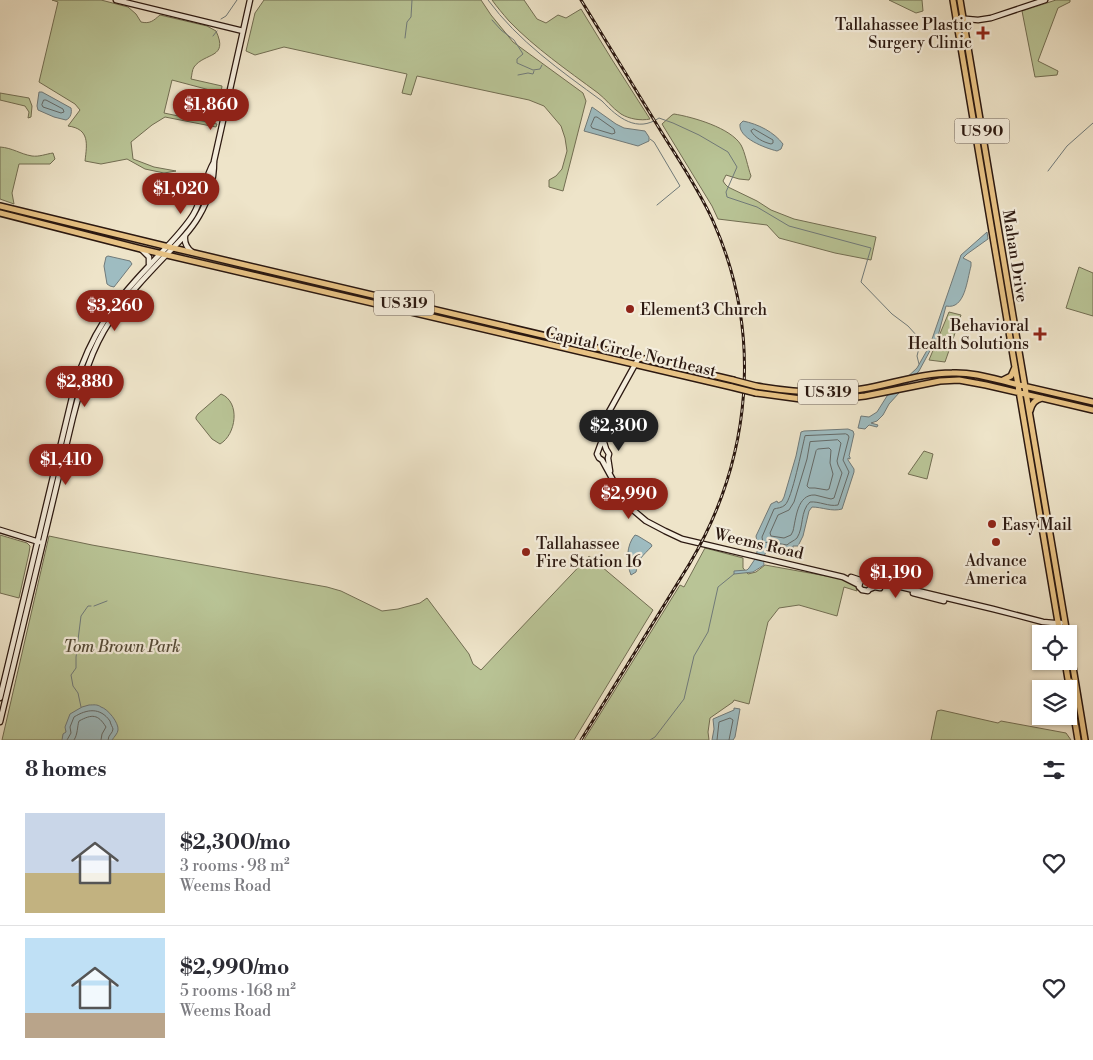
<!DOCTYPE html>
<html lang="en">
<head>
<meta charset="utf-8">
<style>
	body { margin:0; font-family:"Libre Bodoni",serif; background:#f7f7f7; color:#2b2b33; height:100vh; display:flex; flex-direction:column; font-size:19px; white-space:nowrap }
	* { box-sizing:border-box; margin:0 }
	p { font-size:16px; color:#7c7c81 }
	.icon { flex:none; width:28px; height:28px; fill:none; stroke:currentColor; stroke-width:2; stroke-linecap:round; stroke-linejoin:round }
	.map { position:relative; height:740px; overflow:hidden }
	.side { display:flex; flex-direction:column; background:#fff; flex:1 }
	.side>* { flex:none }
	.tools { position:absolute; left:1032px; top:625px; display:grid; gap:10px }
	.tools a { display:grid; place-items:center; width:45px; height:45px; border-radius:0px; background:#fff; box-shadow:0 1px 4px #0004; font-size:25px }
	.price { position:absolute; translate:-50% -42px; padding:0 11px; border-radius:18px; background:#8f2418; color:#fff; font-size:16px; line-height:32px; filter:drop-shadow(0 1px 2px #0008) }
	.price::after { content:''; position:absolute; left:50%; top:30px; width:15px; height:11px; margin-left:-8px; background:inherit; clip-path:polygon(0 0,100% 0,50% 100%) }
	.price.selected { background:#222; color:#fff }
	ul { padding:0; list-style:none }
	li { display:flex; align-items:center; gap:15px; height:125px; padding:0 25px }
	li+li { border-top:1px solid #e1e1e2 }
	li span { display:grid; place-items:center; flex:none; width:140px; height:100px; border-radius:0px; color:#555 }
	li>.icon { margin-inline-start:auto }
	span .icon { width:60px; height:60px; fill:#fffc; stroke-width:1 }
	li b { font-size:21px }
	h2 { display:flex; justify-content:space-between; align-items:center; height:60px; padding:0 25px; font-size:21px }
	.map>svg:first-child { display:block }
	.green { fill:#b9c496; stroke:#726e53 }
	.water { fill:#9ebcc1; stroke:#707a7a }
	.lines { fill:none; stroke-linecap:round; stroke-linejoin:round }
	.shore { stroke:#646a68; stroke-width:1 }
	.stream { stroke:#707a7a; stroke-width:1 }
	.secondary-casing { stroke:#2b1810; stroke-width:7 }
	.primary-casing { stroke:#2b1810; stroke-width:8 }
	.secondary { stroke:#f4eddc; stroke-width:4.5 }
	.primary { stroke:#e7c284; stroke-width:5 }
	.rail-casing { stroke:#2b1810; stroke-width:3 }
	.rail { stroke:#f4eddc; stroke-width:1; stroke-dasharray:4; stroke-linecap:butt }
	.primary-bridge-casing { stroke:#2b1810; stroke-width:8; stroke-linecap:butt }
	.primary-bridge { stroke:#e7c284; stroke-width:5 }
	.poi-dot { fill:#8f2418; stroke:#f4eddc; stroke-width:2 }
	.labels { text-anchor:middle; stroke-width:4.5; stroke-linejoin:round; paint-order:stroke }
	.shield { fill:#f4eddc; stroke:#67584d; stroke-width:1 }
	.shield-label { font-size:15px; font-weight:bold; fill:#2b1810 }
	.poi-label { font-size:16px; fill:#2b1810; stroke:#f4eddc; text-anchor:start }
	.street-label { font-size:16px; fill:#2b1810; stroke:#f4eddc }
	.park-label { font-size:16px; font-style:italic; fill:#564c38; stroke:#f4eddc }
</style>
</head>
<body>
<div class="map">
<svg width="1093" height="740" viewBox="0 0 1093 740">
	<rect width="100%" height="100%" fill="#eee4c9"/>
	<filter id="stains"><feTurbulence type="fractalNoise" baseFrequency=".004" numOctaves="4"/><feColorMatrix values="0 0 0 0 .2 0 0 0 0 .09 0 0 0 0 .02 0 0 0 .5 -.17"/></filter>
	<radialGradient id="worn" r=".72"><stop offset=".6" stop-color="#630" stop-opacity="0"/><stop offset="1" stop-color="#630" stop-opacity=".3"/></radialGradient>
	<!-- green -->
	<path class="green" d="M52,0h49l27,7 8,7 5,8c9,2 12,-1 19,-7l47,11 9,5c13,28 -11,21 -22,36 -2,3 -2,8 -3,12l31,7 -1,7 -49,-13 -8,33 53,11 -1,3 -51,-10 -13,8 -21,17 2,17 21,8 22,4 -12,2 -19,-4 -18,-10 -26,5 -16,-3c2,-17 5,-32 -17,-35l12,-16 -5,-6 -36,-22 19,-80z
		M264,0h217l10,15 22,27 70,51 3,8 -23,90 -14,-4v-7l7,-4 6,-7 5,-18 -2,-13 -4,-12 -17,-20 -15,-6 -112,-24 -6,19 -9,-2 5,-19 -123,-27 -29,8 -9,-4 9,-38z
		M492,0h32l13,19 9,4 12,-8 8,3 15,-9 30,49 39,61c-9,2 -21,0 -29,-5 -9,-6 -15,-15 -23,-21 -31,-23 -63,-45 -89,-72 -6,-7 -12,-14 -17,-21z
		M889,0h33l1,11 -7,2z
		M1056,0h14v2l-12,6 -20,53 20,10 -1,4 -22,2 -13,-66z
		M0,93l29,5 3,8 -1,11 -3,1 1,-6 -4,-6 -25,-6z
		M674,114c19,3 57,14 67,31 4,7 7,23 10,31l-2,4 -10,-1 -13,-4 -3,6 2,3 3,3 29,14 14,9 23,9 82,18 -5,23 -36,-7 -56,-15 -12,-13 -49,-6 -6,-13 -50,-82 10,-9z
		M0,147c13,1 20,7 32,9 7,1 14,-2 21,-3l2,6 -5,5h-31l-7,29 2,11 -14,-5z
		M1079,267l14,6v43l-27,-8z
		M949,312l12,3 -8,24 -8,23 -16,-2z
		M221,394c20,8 15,41 -1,50l-8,-5 -16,-20v-2l2,-3z
		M924,451l9,3 -6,25 -19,-5z
		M0,535l27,8 3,3 -1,7 -10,45 -19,-5z
		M49,536l43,9 235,42 14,4 41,20 16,-2 22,-6 7,-5 42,56 4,10 8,6 108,-114 64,54 -79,130h-572z
		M705,548l38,10v10l5,6 8,-2 9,-7 78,14 13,8 1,4 -13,-4 -7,29 -38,-11 -20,3 -11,14 -19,82 -15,-4 -1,2 -23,16 -2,14 1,8h-125l96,-155 4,2z
		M941,710l57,13 3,-2 65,12 5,7h-140l6,-29z"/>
	<!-- water -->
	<path class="water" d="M39,92h3l29,16c1,4 0,10 -5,12l-12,-3 -16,-7 -1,-4z
		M592,107l24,17 8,4 21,3 4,6v4l-11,5 -54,-15z
		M743,121c15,3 31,11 40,23l-2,5 -4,2c-12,-3 -39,-13 -37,-27z
		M987,232l1,7 -21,15 -4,4 8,4v4c-4,14 -6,44 -25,40l-8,30 -19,35 -30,33 -6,11 -6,6 -6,2 7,2 -1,2 -8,-2 -4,4 -7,-1 3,-12 8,1 8,-5 10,-16 30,-28 13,-23 31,-90z
		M108,256l22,5 2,3 -18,23 -4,-1 -3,-2 -3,-18 2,-9z
		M848,429l5,2 1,3 -5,22 1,1v2l-2,-1v2l6,9v3l-12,37c-10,3 -20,-2 -30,-2l-3,4 -6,25 -5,10h-5v3c-8,2 -16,0 -23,-2 -5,3 -7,12 -6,18l-11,7 -19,2v-3l13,-1 2,-2 6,-9 3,-11 -2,-12 15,-32 6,-3 1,2 4,-2 2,-4 12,-41 5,-24 3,-1z
		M635,535l3,1 13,8 1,2c-10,11 -13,11 -16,26l-5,3c-5,-12 -5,-30 4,-40z
		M89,705c5,0 8,-1 12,2 7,2 18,16 17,23 0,3 -4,7 -6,10h-50l1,-6 3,-2 -1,-5 5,-13 12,-7z
		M734,708l6,1 -5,28 -2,3h-21l2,-11 -1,-10 21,-9z"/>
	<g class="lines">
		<!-- shore -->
		<path class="shore" d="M44,100h2l17,9 1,3 -3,1 -18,-6 -1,-2z
			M595,117h2l17,12 1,4 -3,1 -20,-6 -1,-2z
			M754,129l19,11v3l-2,1c-8,-2 -16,-6 -20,-13z
			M846,434l2,1 1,2 -6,23 6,12 -11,33c-9,2 -19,-4 -28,-3 -10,9 -6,25 -13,36 -3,3 -7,4 -10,7l-17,-3 -7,1 -1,-6 12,-28c3,-1 8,-1 11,-4 7,-6 17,-57 20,-69z
			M838,440l3,3 -4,18 1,4 4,8 -8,25 -3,1c-5,-1 -11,-3 -16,-4 -18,-1 -19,24 -22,36l-2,4 -7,3 -13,-2 -1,-3 8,-18 11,-5 5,-8 13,-43 3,-17z
			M818,449l11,-1 2,2 -1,13 3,11 -4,15 -2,1 -12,-2h-6l-2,-2 9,-35z
			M67,740l4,-7 -1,-6 4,-10c13,-8 26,-10 36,4 0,2 3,7 3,8 0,4 -5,6 -5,11
			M74,740c4,-6 3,-13 5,-19 13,-7 19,-7 27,6l-4,7 -1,6
			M717,740l2,-18 11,-4 3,2 -4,20"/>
		<!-- stream -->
		<path class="stream" d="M488,0c30,41 73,71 114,101 16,17 35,32 57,17l14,5 26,12 29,17 9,15 -11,25 1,5 30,10 32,19 82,22 -10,34 31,32 16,12 10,11 2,7 -3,12 2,8
			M221,19l5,-3 11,-16
			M492,20l9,10 13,10 9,14 -6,5v4l16,7 7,-1 2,-4
			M213,36l4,-5
			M405,38l2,-16 4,-5 1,-17
			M518,75l10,-2 5,1 1,-3
			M650,139l4,3 26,44 -23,19
			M1048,171l19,-25 26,-23
			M94,606l13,-5
			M77,648l4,-32 7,-10h3
			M77,651l-1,6v11l-5,7 2,11 5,7 3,14
			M650,740l5,-3 29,-38 10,-43 14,-24 10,-45 16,-13"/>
		<!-- secondary casing -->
		<g class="secondary-casing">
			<path id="secondary" d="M116,0l127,31
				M956,18l22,2 13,-2 54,-18
				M185,236c-1,7 2,12 7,16
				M142,250l7,7v7
				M637,361l-31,56 -3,9 -2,17 -4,11 2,4 3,2 18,33 13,17 13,11 19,10 17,8 161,38 16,8
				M603,439l3,10 3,5 -1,4 2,13
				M0,530l39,12
				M851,577l9,3h8l3,3v4l-3,4 -6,-1 -3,-3 1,-4 2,-3
				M871,583l30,4 92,22 50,13 11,1h7
				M870,589l5,-2 5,1
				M913,593l31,8
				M0,698l75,-313c16,-51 37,-80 73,-118 15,-17 33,-33 45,-52 10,-16 11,-36 21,-53
				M0,722l73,-305c9,-34 17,-66 37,-96 16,-24 37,-46 57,-67 12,-12 24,-24 32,-38 10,-17 15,-36 15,-55l36,-161"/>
		</g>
		<!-- primary casing -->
		<g class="primary-casing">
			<path id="primary" d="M953,0l107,634
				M960,0c35,211 71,423 107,634
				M0,206l173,42 560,132
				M0,213l141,36 591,138
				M1003,380l8,-4 4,-9
				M756,386c35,6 71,9 106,3 30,-5 60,-16 90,-16 22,-1 42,6 63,11 26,6 52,12 78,18
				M756,393l45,6h38l26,-3 75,-15 19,-1 27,5 107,25
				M1030,411c2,-8 5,-11 12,-13
				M1069,643l16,97
				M1065,661l13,79
				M1070,681l3,6 3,17"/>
		</g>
		<!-- secondary -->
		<use href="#secondary" class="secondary"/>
		<!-- primary -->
		<use href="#primary" class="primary"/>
		<!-- rail casing -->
		<g class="rail-casing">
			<path id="rail" d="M581,740l109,-177c62,-105 73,-230 23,-342 -14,-31 -33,-59 -51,-88 -27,-45 -54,-89 -81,-133"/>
		</g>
		<!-- rail -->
		<use href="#rail" class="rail"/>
		<!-- primary-bridge casing -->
		<g class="primary-bridge-casing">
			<path id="primary-bridge" d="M733,380l23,6
				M732,387l24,6"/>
		</g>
		<!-- primary-bridge -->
		<use href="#primary-bridge" class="primary-bridge"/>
	</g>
	<!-- markers -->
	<g class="poi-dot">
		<path d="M980.5 25.5h5v5h5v5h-5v5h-5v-5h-5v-5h5z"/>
		<circle cx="630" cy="309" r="5"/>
		<path d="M1037.5 326.5h5v5h5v5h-5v5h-5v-5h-5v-5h5z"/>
		<circle cx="992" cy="524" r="5"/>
		<circle cx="996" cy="542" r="5"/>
		<circle cx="526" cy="552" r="5"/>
	</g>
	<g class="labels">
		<!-- shield labels -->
		<g class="shield">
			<rect x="954.5" y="118.5" width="55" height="25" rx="4"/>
			<rect x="374" y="290.5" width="60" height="25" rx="4"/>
			<rect x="798" y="379.5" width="60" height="25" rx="4"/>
		</g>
		<g class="shield-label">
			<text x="982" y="136">US 90</text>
			<text x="404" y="308">US 319</text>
			<text x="828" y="397">US 319</text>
		</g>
		<!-- poi labels -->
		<g class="poi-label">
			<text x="972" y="30" text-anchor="end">Tallahassee Plastic<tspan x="972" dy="18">Surgery Clinic</tspan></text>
			<text x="640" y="315">Element3 Church</text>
			<text x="1029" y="331" text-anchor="end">Behavioral<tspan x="1029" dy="18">Health Solutions</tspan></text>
			<text x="1002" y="530">Easy Mail</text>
			<text x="536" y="549">Tallahassee<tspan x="536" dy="18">Fire Station 16</tspan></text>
			<text x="996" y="566" text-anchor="middle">Advance<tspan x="996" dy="18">America</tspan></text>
		</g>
		<!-- street labels -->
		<g class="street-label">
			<text transform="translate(1016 256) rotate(81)" y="6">Mahan Drive</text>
			<text transform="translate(631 351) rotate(13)" y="6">Capital Circle Northeast</text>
			<text transform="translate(759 543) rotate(13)" y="6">Weems Road</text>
		</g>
		<!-- park labels -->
		<g class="park-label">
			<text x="122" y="652">Tom Brown Park</text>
		</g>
	</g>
	<rect width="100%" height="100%" filter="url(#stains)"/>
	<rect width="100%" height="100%" fill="url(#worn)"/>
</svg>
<div class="tools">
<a><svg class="icon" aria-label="locate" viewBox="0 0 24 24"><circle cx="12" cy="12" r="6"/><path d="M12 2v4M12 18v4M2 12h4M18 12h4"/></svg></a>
<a><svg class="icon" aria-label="layers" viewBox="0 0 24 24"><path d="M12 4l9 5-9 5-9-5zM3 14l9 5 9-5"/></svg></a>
</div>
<b class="price" style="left:211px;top:131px">$1,860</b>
<b class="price" style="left:181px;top:215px">$1,020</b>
<b class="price" style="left:115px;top:332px">$3,260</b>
<b class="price" style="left:85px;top:408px">$2,880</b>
<b class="price selected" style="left:619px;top:452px">$2,300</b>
<b class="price" style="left:66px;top:486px">$1,410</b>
<b class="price" style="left:629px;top:520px">$2,990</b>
<b class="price" style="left:896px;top:599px">$1,190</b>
</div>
<section class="side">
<h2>8 homes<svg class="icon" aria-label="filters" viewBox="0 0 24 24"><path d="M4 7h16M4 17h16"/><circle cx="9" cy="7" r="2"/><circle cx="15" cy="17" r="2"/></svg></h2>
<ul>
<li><span style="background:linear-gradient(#c9d6e8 60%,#c2b280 0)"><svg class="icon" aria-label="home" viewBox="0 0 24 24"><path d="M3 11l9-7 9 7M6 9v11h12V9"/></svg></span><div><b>$2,300/mo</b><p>3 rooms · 98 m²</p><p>Weems Road</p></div><svg class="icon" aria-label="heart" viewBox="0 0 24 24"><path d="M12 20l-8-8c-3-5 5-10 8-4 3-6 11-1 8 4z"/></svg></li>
<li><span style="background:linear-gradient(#bfe0f5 75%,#b9a48a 0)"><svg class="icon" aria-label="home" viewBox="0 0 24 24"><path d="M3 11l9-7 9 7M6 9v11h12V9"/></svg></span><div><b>$2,990/mo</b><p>5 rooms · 168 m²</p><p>Weems Road</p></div><svg class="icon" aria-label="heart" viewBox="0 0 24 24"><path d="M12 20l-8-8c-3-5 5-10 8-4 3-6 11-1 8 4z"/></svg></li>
</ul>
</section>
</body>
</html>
